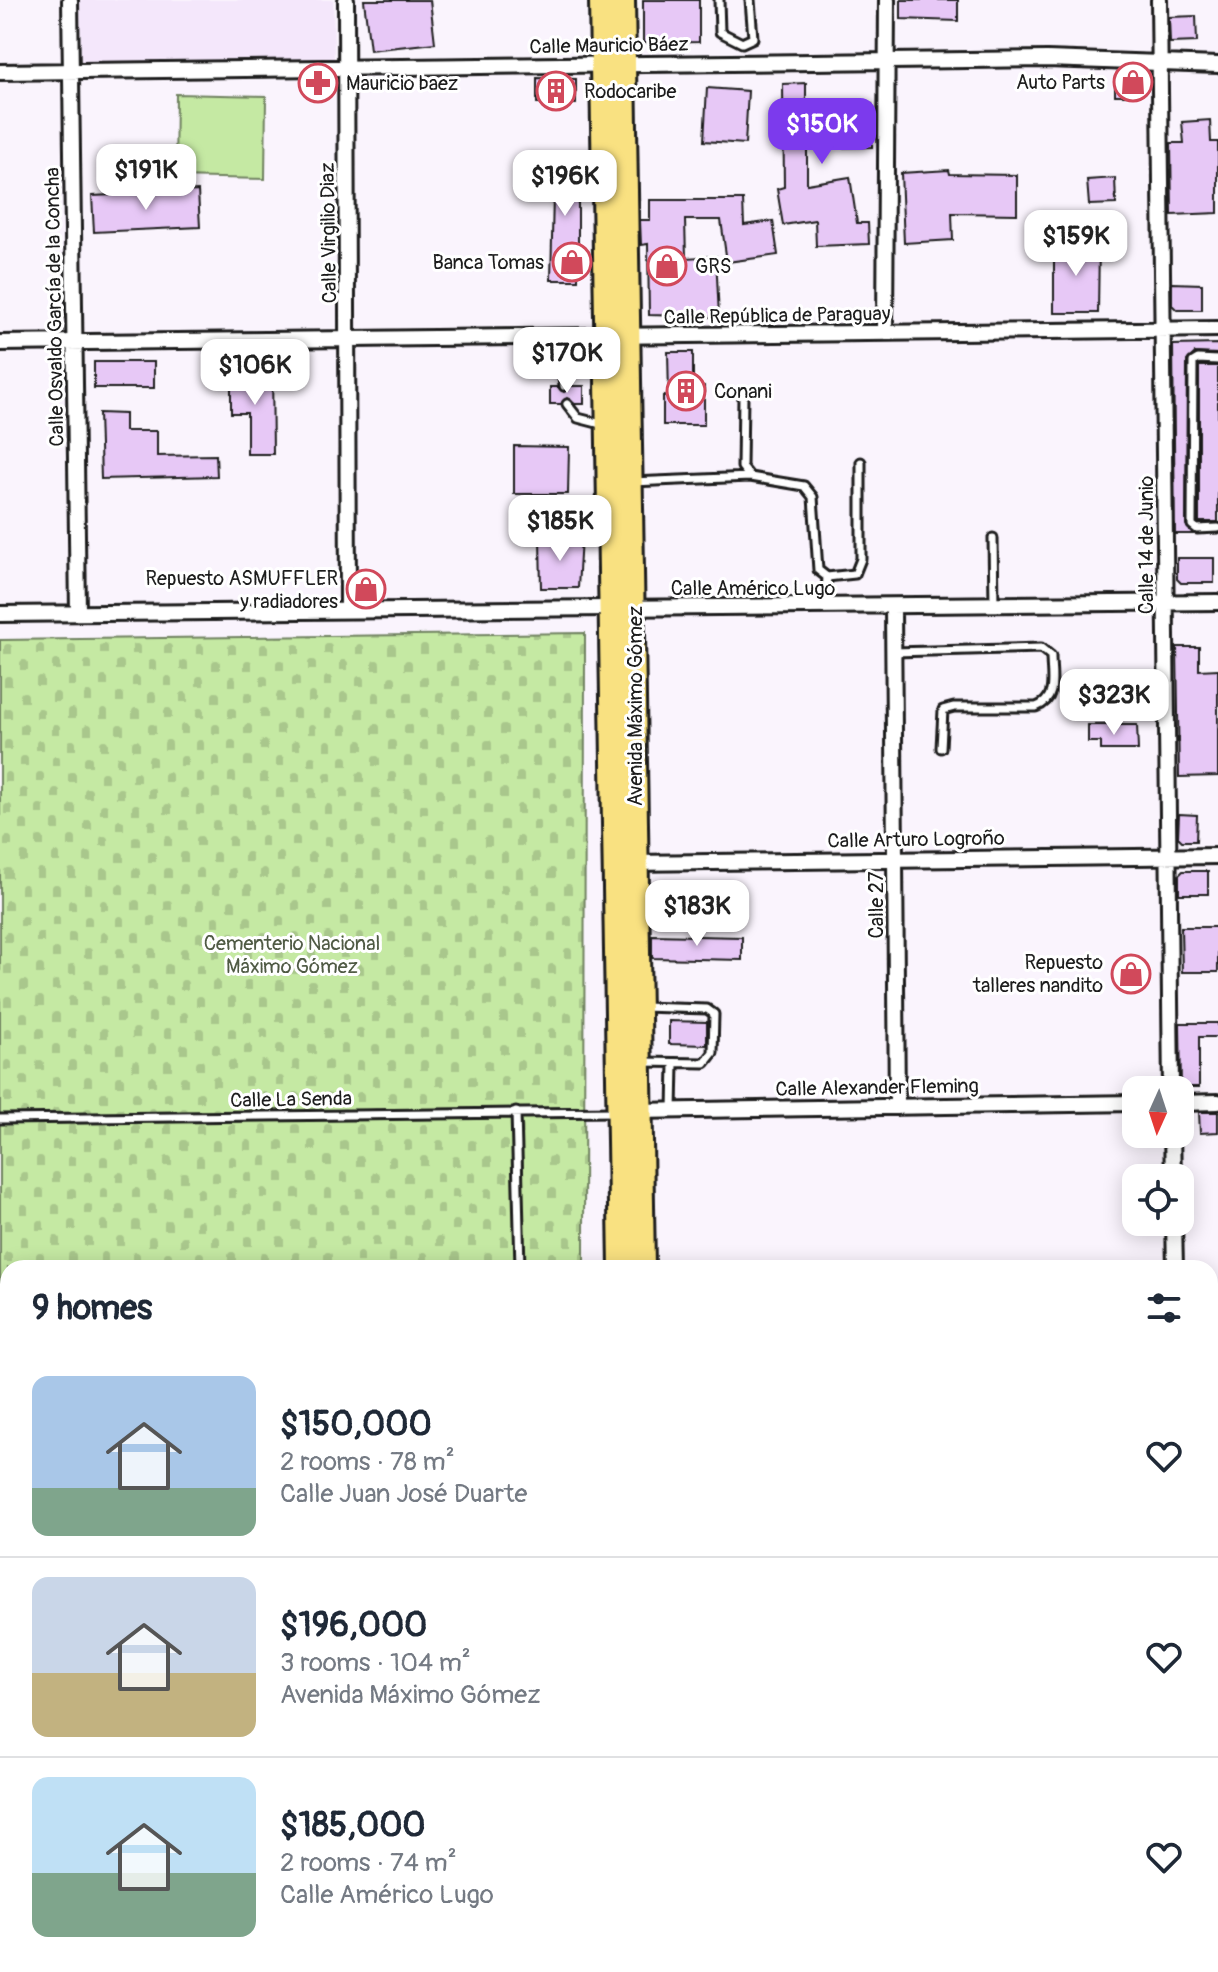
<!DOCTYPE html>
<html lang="en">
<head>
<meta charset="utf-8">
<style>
	body { margin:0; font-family:Pangolin,sans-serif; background:#f6f6f7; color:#1f2937; height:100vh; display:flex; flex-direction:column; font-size:30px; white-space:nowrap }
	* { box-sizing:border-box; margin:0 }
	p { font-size:26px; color:#747a83 }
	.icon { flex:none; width:44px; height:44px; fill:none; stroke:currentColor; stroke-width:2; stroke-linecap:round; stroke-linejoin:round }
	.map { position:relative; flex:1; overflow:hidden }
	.sheet { position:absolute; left:0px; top:1260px; width:1218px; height:712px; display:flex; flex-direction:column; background:#fff; border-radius:24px 24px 0 0; box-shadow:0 4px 20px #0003 }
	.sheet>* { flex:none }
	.needle { width:52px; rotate:183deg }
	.buttons { position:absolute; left:1122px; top:1076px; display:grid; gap:16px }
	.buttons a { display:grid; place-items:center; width:72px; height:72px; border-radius:16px; background:#fff; box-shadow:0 4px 20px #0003; font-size:40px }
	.price { position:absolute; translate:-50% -68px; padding:0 18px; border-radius:16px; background:#fff; color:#222; font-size:26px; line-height:52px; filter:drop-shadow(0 2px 4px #0008) }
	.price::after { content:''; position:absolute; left:50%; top:48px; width:24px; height:18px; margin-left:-12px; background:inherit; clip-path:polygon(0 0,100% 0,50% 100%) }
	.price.active { background:#7c3aed; color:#fff }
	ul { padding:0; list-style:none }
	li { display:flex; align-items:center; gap:24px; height:200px; padding:0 32px }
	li+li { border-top:2px solid #e0e1e3 }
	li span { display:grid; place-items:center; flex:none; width:224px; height:160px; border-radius:16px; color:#555 }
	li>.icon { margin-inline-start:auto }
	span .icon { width:96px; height:96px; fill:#fffc; stroke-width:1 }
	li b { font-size:34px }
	h2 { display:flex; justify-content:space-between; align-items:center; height:96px; padding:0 32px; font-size:34px }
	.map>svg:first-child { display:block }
	.built { fill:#f4e7fb }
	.green { fill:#c5e9a3; stroke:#708260; stroke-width:2 }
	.cemetery { fill:url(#cemetery-stones); stroke:#708260; stroke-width:2 }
	.building { fill:#e7c8f6; stroke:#1c1c1c; stroke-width:2 }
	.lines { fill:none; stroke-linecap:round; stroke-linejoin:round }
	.lane-casing { stroke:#1c1c1c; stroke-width:13 }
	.street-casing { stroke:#1c1c1c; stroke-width:20 }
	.secondary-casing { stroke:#1c1c1c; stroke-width:26 }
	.primary-casing { stroke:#1c1c1c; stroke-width:28 }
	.lane { stroke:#fff; stroke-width:7 }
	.street { stroke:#fff; stroke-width:14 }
	.secondary { stroke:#fff; stroke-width:20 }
	.primary { stroke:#f9e181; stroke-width:22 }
	.labels { text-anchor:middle; stroke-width:6; stroke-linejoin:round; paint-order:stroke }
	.street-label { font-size:20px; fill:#1c1c1c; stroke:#fff }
	.poi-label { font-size:20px; fill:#1c1c1c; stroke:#fff; text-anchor:end }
	.park-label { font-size:20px; fill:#4f5a44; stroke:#fff }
</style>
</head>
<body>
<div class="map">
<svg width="1218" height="1972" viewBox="0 0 1218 1972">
	<defs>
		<pattern id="cemetery-stones" width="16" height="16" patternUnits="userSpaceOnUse" patternTransform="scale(2)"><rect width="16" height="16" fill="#c5e9a3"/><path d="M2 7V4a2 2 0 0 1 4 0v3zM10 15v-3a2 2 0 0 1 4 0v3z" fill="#a9c78c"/></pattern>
	</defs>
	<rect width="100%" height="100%" fill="#faf4fd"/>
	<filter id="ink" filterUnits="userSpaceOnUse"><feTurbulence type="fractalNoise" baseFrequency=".0125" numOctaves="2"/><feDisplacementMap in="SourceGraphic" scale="16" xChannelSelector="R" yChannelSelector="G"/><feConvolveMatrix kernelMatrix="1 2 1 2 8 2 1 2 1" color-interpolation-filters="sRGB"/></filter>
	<g filter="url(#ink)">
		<!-- built -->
		<path class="built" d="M80,0h253l1,62 -253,-1z"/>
		<!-- green -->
		<path class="green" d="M176,94l90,2 -1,83 -90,-2z"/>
		<!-- cemetery -->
		<path class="cemetery" d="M585,633l-1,635h-576v333l-8,1v-962z"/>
		<!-- building -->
		<path class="building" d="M364,0h66l5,43 -65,7z
			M643,0h56v42l-56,1z
			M901,0h57v21l-57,-2z
			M1196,16l1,26 -27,1 -1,-26z
			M1115,77h22l1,18h-23z
			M537,78l39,1v25l-39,-1z
			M806,83v21h66v43l-65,1v36l43,-7 7,46h11l1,21 -53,2 -1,-26 -32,5 -6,-36 7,-2 -1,-103z
			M707,88l41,3 -3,53 -41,-3z
			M1210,120l1,22h7v71l-46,2 -1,-72h13l-2,-21z
			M554,154h24v126h-27z
			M949,170l1,4 67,1v39l-65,-1 1,27 -49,3 -3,-70z
			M1115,178l1,26 -27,1 -2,-25z
			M198,191l2,36 -106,5 -2,-36z
			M650,200h93l1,25 29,-4 5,34 -51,7 -6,-42h-36l1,38 30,-2 3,61 -70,-2 -1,-71 -7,1 -1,-25h10z
			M1054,243h45l-1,70h-44z
			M1172,283l30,1v26h-25l-5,-5z
			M1218,344v10l-23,-1 -8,8 -1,164 7,9h-18l-2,-189z
			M668,352h25v35l11,-1v39h-41v-29h6z
			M94,362h60v26h-60z
			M1199,366h19v156h-19z
			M231,369h41l1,85h-26v-41h-16z
			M570,386h14v18h-9l-8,-6 -6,6h-11v-17h8l6,5z
			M99,413l26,1v17h32v25l59,-1 1,21 -116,3z
			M514,446l55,1 -1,47h-54z
			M540,538h41l-3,50h-37z
			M1177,558h37v25h-33l-4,-4z
			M1177,647h22v23l19,-1v107l-39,1z
			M1088,725h49l1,25h-37v-8h-13z
			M1179,814l18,1 -1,26h-14l-4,-4z
			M1183,871h25v23h-29v-19z
			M1181,927h37v45h-36z
			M652,935l90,2v23l-90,-2z
			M669,1021l38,1v23l-38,-1z
			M1180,1023h38v14h-19v50h-18z
			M1199,1112h19v20l-18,1z"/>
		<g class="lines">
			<!-- lane casing -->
			<g class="lane-casing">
				<path id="lane" d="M719,0l1,32 22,11 11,-5 -3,-38
					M558,338l6,48
					M1218,360l-20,-1 -5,3 -1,163 5,4 21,-1
					M743,397l-1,70 8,10 54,9 9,11 5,73 9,7 -2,28
					M567,404l11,14 27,7
					M632,482l118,-5
					M993,538l1,66
					M827,577l28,-3 6,-15v-97
					M893,652l148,-4 10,8c0,21 7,43 -15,51h-82l-11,3 -2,38
					M641,1007l66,2 7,5 -1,39 -8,10 -63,-1
					M673,1110l1,-46
					M516,1112l4,156
					M0,1119l616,-7
					M1210,1628h8
					M1210,1852h8
					M1210,1911h8
					M1112,1964v8"/>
			</g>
			<!-- street casing -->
			<g class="street-casing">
				<path id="street" d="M70,0l8,613
					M346,0l2,610
					M1159,0l12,1090
					M0,72l1047,-13 171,6
					M885,332l2,-332
					M0,343l1218,-14
					M893,608l4,499
					M0,614l1218,-12
					M630,863l588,-7
					M1180,1103l38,-1
					M635,1111l501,-8
					M1172,1134l1,44
					M1174,1222l1,46
					M1210,1349h8"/>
			</g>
			<!-- secondary casing -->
			<g class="secondary-casing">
				<path id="secondary" d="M1210,1609h8
					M0,1617h8"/>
			</g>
			<!-- primary casing -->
			<g class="primary-casing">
				<path id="primary" d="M601,0l20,1268
					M623,0l20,1268
					M628,1964v8
					M655,1964v8"/>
			</g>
			<!-- lane -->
			<use href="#lane" class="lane"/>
			<!-- street -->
			<use href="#street" class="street"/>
			<!-- secondary -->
			<use href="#secondary" class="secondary"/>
			<!-- primary -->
			<use href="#primary" class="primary"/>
		</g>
	</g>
	<!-- icons -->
	<defs>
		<g id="shop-ring" transform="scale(2)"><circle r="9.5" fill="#fff" stroke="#d1495b" stroke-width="1.5"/><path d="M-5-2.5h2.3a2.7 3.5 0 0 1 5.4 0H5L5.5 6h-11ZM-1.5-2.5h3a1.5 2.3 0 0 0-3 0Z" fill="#d1495b"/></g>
		<g id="pharmacy-ring" transform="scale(2)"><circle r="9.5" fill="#fff" stroke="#d1495b" stroke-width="1.5"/><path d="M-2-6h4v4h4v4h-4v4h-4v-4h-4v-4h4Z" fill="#d1495b"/></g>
		<g id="building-ring" transform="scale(2)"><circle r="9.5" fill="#fff" stroke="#d1495b" stroke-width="1.5"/><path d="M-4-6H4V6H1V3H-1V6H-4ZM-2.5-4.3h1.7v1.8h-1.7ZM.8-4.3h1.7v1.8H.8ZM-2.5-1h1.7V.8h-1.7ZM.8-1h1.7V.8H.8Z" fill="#d1495b"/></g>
	</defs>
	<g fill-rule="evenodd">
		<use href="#shop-ring" x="1133" y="82"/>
		<use href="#pharmacy-ring" x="318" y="83"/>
		<use href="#building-ring" x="556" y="91"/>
		<use href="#shop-ring" x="572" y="262"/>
		<use href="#shop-ring" x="667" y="266"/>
		<use href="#building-ring" x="686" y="391"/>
		<use href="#shop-ring" x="366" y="589"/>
		<use href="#shop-ring" x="1131" y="974"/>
	</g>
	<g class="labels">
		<!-- street labels -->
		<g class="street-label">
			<text transform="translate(609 45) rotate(-1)" y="7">Calle Mauricio Báez</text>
			<text transform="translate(328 233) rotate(-91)" y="7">Calle Virgilio Diaz</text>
			<text transform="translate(54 307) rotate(-91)" y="7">Calle Osvaldo García de la Concha</text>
			<text transform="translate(777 315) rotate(-1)" y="7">Calle República de Paraguay</text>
			<text transform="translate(1146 545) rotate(-90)" y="7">Calle 14 de Junio</text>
			<text x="753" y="595">Calle Américo Lugo</text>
			<text transform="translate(635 706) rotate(-90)" y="7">Avenida Máximo Gómez</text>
			<text transform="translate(916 839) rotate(-1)" y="7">Calle Arturo Logroño</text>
			<text transform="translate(876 905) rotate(-90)" y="7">Calle 27</text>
			<text transform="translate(877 1087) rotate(-1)" y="7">Calle Alexander Fleming</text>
			<text transform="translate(291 1099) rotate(-1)" y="7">Calle La Senda</text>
		</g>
		<!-- poi labels -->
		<g class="poi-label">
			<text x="1105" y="89">Auto Parts</text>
			<text x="346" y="90" text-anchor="start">Mauricio baez</text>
			<text x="584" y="98" text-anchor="start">Rodocaribe</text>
			<text x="544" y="269">Banca Tomas</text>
			<text x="695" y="273" text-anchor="start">GRS</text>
			<text x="714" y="398" text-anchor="start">Conani</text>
			<text x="338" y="585">Repuesto ASMUFFLER<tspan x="338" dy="23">y radiadores</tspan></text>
			<text x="1103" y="969">Repuesto<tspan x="1103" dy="23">talleres nandito</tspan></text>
		</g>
		<!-- park labels -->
		<g class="park-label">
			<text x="292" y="950">Cementerio Nacional<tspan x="292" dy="23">Máximo Gómez</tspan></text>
		</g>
	</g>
</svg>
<div class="buttons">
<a><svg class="needle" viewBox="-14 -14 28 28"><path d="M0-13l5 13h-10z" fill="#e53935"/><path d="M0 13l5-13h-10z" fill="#747a83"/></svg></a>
<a><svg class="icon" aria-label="locate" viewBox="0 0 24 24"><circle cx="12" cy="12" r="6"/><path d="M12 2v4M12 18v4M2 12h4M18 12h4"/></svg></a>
</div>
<b class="price active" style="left:822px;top:166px">$150K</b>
<b class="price" style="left:146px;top:212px">$191K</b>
<b class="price" style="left:565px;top:218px">$196K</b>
<b class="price" style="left:1076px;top:278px">$159K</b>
<b class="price" style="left:567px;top:395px">$170K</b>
<b class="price" style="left:255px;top:407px">$106K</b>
<b class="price" style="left:560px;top:563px">$185K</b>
<b class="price" style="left:1114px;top:737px">$323K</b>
<b class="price" style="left:697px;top:948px">$183K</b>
<section class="sheet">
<h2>9 homes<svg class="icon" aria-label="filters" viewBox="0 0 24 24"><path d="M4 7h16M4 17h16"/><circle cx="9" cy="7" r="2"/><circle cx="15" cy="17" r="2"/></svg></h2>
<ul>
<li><span style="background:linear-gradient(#a9c7e8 70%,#7fa58c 0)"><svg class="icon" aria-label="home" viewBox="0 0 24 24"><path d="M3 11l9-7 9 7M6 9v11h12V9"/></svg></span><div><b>$150,000</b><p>2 rooms · 78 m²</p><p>Calle Juan José Duarte</p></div><svg class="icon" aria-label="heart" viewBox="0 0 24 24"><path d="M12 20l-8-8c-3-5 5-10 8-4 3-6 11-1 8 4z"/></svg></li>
<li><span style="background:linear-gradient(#c9d6e8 60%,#c2b280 0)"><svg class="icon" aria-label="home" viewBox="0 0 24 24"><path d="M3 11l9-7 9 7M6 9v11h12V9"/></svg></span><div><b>$196,000</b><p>3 rooms · 104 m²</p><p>Avenida Máximo Gómez</p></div><svg class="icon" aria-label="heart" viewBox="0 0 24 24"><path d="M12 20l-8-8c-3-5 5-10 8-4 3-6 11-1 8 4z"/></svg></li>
<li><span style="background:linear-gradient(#bfe0f5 60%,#7fa58c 0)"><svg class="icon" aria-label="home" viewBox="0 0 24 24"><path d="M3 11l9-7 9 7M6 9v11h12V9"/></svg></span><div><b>$185,000</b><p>2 rooms · 74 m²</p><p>Calle Américo Lugo</p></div><svg class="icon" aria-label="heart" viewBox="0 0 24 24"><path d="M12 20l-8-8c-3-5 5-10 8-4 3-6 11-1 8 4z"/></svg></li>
</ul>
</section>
</div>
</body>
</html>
